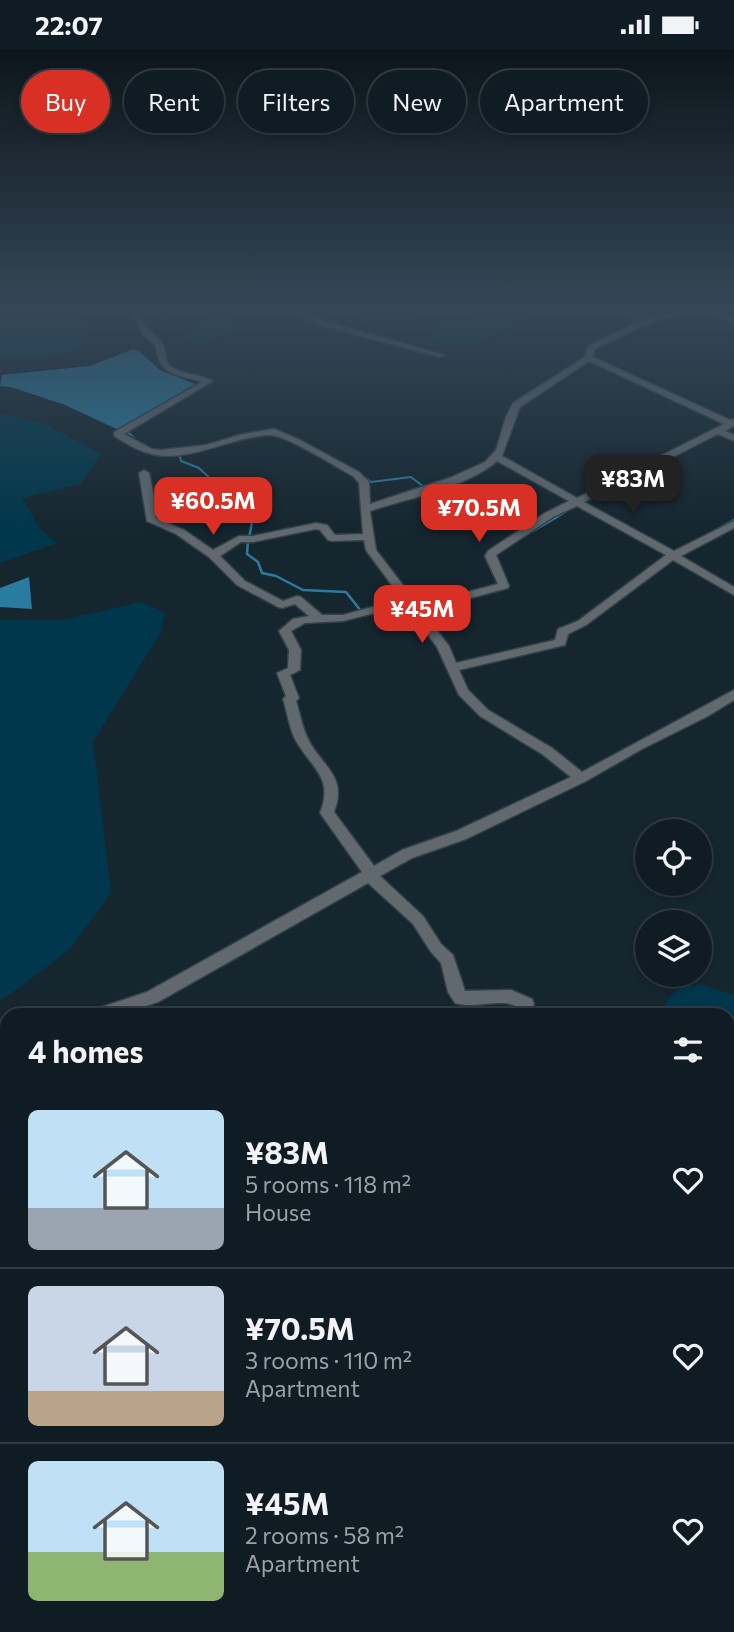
<!DOCTYPE html>
<html lang="en">
<head>
<meta charset="utf-8">
<style>
	body { margin:0; font-family:Commissioner,sans-serif; background:#1e2930; color:#f1f3f6; height:100vh; display:flex; flex-direction:column; font-size:26px; white-space:nowrap }
	* { box-sizing:border-box; margin:0 }
	p { font-size:23px; color:#9ca1a6 }
	.icon { flex:none; width:38px; height:38px; fill:none; stroke:currentColor; stroke-width:2; stroke-linecap:round; stroke-linejoin:round }
	.map { position:relative; flex:1; overflow:hidden }
	.drawer { position:absolute; left:0px; top:959px; width:735px; height:625px; display:flex; flex-direction:column; background:#101c23; border-radius:21px 21px 0 0; box-shadow:0 4px 10px #0003,0 0 0 2px #303a41 }
	.drawer>* { flex:none }
	.hud { position:absolute; left:21px; top:21px; width:693px; height:63px; display:flex; gap:14px }
	.tools { position:absolute; left:635px; top:770px; display:grid; gap:14px }
	.tools a { display:grid; place-items:center; width:77px; height:77px; border-radius:50%; background:#101c23; box-shadow:0 4px 10px #0003,0 0 0 2px #303a41; font-size:35px }
	.price { position:absolute; translate:-50% -60px; padding:0 16px; border-radius:14px; background:#d93025; color:#fff; font-size:23px; line-height:46px; filter:drop-shadow(0 2px 4px #0008) }
	.price::after { content:''; position:absolute; left:50%; top:42px; width:21px; height:16px; margin-left:-10px; background:inherit; clip-path:polygon(0 0,100% 0,50% 100%) }
	.price.active { background:#222; color:#fff }
	ul { padding:0; list-style:none }
	li { display:flex; align-items:center; gap:21px; height:175px; padding:0 28px }
	li+li { border-top:2px solid #303a41 }
	li span { display:grid; place-items:center; flex:none; width:196px; height:140px; border-radius:10px; color:#555 }
	li>.icon { margin-inline-start:auto }
	span .icon { width:84px; height:84px; fill:#fffc; stroke-width:1 }
	li b { font-size:30px }
	h2 { display:flex; justify-content:space-between; align-items:center; height:84px; padding:0 28px; font-size:30px }
	.chip { padding:0 24px; border-radius:32px; background:#101c23; box-shadow:0 4px 10px #0003,0 0 0 2px #303a41; font-size:24px; line-height:63px }
	.chip.active { background:#d93025; color:#fff }
	.status { display:flex; justify-content:space-between; align-items:center; height:49px; padding:0 35px; background:#101c23; direction:ltr }
	.status svg { height:19px; fill:currentColor }
	.map>svg:first-child { display:block }
	.green { fill:#00374c }
	.water { fill:#297c9f }
	.lines { fill:none; stroke-linecap:round; stroke-linejoin:round }
	.stream-far1 { stroke:#297c9f; stroke-width:2 }
	.stream { stroke:#297c9f; stroke-width:2.5 }
	.minor-casing { stroke:#32424b; stroke-width:3 }
	.minor { fill:#61696e; fill-rule:evenodd }
</style>
</head>
<body>
<div class="status"><b>22:07</b><svg viewBox="0 0 49 12"><path d="M0 12V9h3v3zM5 12V6h3v6zM10 12V3h3v9zM15 12V0h3v12zM26 1h20v11H26zM47 4h2v5h-2z"/></svg></div>
<div class="map">
<svg width="734" height="1583" viewBox="0 0 734 1583">
	<rect width="100%" height="100%" fill="#15262f"/>
	<!-- green -->
	<path class="green" d="M0,261h82c21,54 -49,47 -82,45z
		M144,261h88l3,6 -1,12 -21,12 -18,6 -6,-10 25,-19c-21,-9 -53,7 -70,-7z
		M372,261h55c-20,9 -39,15 -61,15l-9,-9z
		M488,261h52c-20,13 -65,39 -89,35 -5,0 -12,-4 -16,-6l-4,-10 23,-11z
		M0,364l41,9 60,32 -21,30 -58,14 18,31 17,14 -57,20z
		M141,553l24,11 -4,19 -68,110 18,151 -41,56 -48,37 -22,14v-380h63z
		M700,935l34,11v273l-6,-7v-246h-65c3,-22 16,-29 37,-31z
		M7,1013v564h721v-293l6,2v297h-734v-566z"/>
	<!-- water -->
	<path class="water" d="M133,300l6,2 21,19 35,14 -72,42 13,12 -71,-33 -54,-18 -11,-1 2,-11 88,-9z
		M29,528l3,32 -32,-2v-19z"/>
	<g class="lines">
		<!-- stream-far1 -->
		<path class="stream-far1" d="M179,405l2,7 18,7 16,15 14,1 15,8 5,7 4,20
			M363,427l8,6 40,-5 13,10
			M554,470l18,-11"/>
		<!-- stream -->
		<path class="stream" d="M714,482l20,-11
			M249,489l4,-21
			M521,489l36,-21
			M248,492l-1,13 11,8 4,11 14,3 27,14 43,2 15,19"/>
		<!-- minor casing -->
		<g class="minor-casing">
			<path id="minor" d="M121,261c22,0 18,10 29,21 5,6 12,9 14,16 2,8 0,15 7,20 12,8 30,7 42,14l-89,53 28,15 9,1 45,-5 37,-11 31,-5 26,11 59,32 10,10 1,22 82,-27 33,-15 11,-12 10,-33 7,-14 72,-46 3,-11 52,-25 -26,-11c14,0 24,8 33,9 11,0 25,-9 40,-9l-42,15 -50,24 -2,8 137,63 4,-1v7l-9,5 9,4v6l-16,-7 -134,68 90,49 60,-30v7l-53,28 53,31v8l-61,-35 -87,65 -18,9 -3,11 -106,25 9,20 20,20 64,38 30,24 152,-82v10l-26,16 -66,33 -56,32 -120,58 -54,19 -32,18 43,40 18,28 12,11 12,36 46,-1 21,9 2,5 -2,5 -6,2c-8,-3 -14,-8 -22,-8 -17,-1 -33,5 -49,0l-7,-11 -7,-29 -10,-11 -18,-28 -45,-41 -210,119 -39,13h-28l2,-5 54,-18 215,-120 -42,-59c15,-37 -11,-46 -26,-76 -5,-12 -7,-25 -11,-38l3,-3 -9,-23 11,-5 1,-18 -10,-19 14,-12 16,-3 -14,-12 -13,4 -4,-1 -41,-22 -28,-28 -33,-23 -29,-13 -8,-48 5,-3 5,3 7,33v12l28,12 29,20 26,-14h14l63,-13 11,2 8,10 28,-1 -4,-51 -6,-7c-17,-9 -67,-41 -83,-41 -38,1 -84,30 -122,18 -12,-3 -24,-11 -34,-17v-4l88,-50c-24,-8 -44,-6 -46,-36l-14,-12 -5,-13zM589,312l135,63 -147,74 -75,-42 18,-49zM497,412l72,40 -24,12 -57,38 -3,5 13,28 -80,21 -42,-55 -6,-39c38,-13 96,-23 127,-50zM577,457l89,49 -88,66 -20,8 -3,11 -99,23 -7,-17 -27,-35 86,-23 1,-2 -13,-31 57,-38zM316,480l4,1 8,10 4,1 32,-1 2,10 36,49 -59,16h-21l-21,-18 -4,-1 -14,5 -38,-20 -25,-25 21,-14h12zM406,556l31,42 22,48 21,21 62,38 29,23 -115,54 -54,19 -28,16 -40,-54c14,-36 -12,-45 -26,-73 -6,-12 -8,-25 -12,-38l3,-3 -9,-23 10,-5 1,-20 -10,-19 14,-8 38,-2z
				M285,261l27,3 9,7 123,35 -4,2 -125,-33 -9,-7z
				M709,261h10l15,9v5z
				M7,1001v15l-7,2v-15z"/>
		</g>
		<!-- minor -->
		<use href="#minor" class="minor"/>
	</g>
	<!-- sky -->
	<linearGradient id="sky" x2="0" y2="1"><stop stop-color="#0c151a"/><stop offset="0.54" stop-color="#354758"/><stop offset="1" stop-color="#354758" stop-opacity="0"/></linearGradient>
	<rect width="734" height="483" fill="url(#sky)"/>
</svg>
<div class="tools">
<a><svg class="icon" aria-label="locate" viewBox="0 0 24 24"><circle cx="12" cy="12" r="6"/><path d="M12 2v4M12 18v4M2 12h4M18 12h4"/></svg></a>
<a><svg class="icon" aria-label="layers" viewBox="0 0 24 24"><path d="M12 4l9 5-9 5-9-5zM3 14l9 5 9-5"/></svg></a>
</div>
<b class="price active" style="left:633px;top:466px">¥83M</b>
<b class="price" style="left:213px;top:488px">¥60.5M</b>
<b class="price" style="left:479px;top:495px">¥70.5M</b>
<b class="price" style="left:422px;top:596px">¥45M</b>
<div class="hud">
<a class="chip active">Buy</a>
<a class="chip">Rent</a>
<a class="chip">Filters</a>
<a class="chip">New</a>
<a class="chip">Apartment</a>
</div>
<section class="drawer">
<h2>4 homes<svg class="icon" aria-label="filters" viewBox="0 0 24 24"><path d="M4 7h16M4 17h16"/><circle cx="9" cy="7" r="2"/><circle cx="15" cy="17" r="2"/></svg></h2>
<ul>
<li><span style="background:linear-gradient(#bfe0f5 70%,#9aa5b1 0)"><svg class="icon" aria-label="home" viewBox="0 0 24 24"><path d="M3 11l9-7 9 7M6 9v11h12V9"/></svg></span><div><b>¥83M</b><p>5 rooms · 118 m²</p><p>House</p></div><svg class="icon" aria-label="heart" viewBox="0 0 24 24"><path d="M12 20l-8-8c-3-5 5-10 8-4 3-6 11-1 8 4z"/></svg></li>
<li><span style="background:linear-gradient(#c9d6e8 75%,#b9a48a 0)"><svg class="icon" aria-label="home" viewBox="0 0 24 24"><path d="M3 11l9-7 9 7M6 9v11h12V9"/></svg></span><div><b>¥70.5M</b><p>3 rooms · 110 m²</p><p>Apartment</p></div><svg class="icon" aria-label="heart" viewBox="0 0 24 24"><path d="M12 20l-8-8c-3-5 5-10 8-4 3-6 11-1 8 4z"/></svg></li>
<li><span style="background:linear-gradient(#bfe0f5 65%,#8fb573 0)"><svg class="icon" aria-label="home" viewBox="0 0 24 24"><path d="M3 11l9-7 9 7M6 9v11h12V9"/></svg></span><div><b>¥45M</b><p>2 rooms · 58 m²</p><p>Apartment</p></div><svg class="icon" aria-label="heart" viewBox="0 0 24 24"><path d="M12 20l-8-8c-3-5 5-10 8-4 3-6 11-1 8 4z"/></svg></li>
</ul>
</section>
</div>
</body>
</html>
